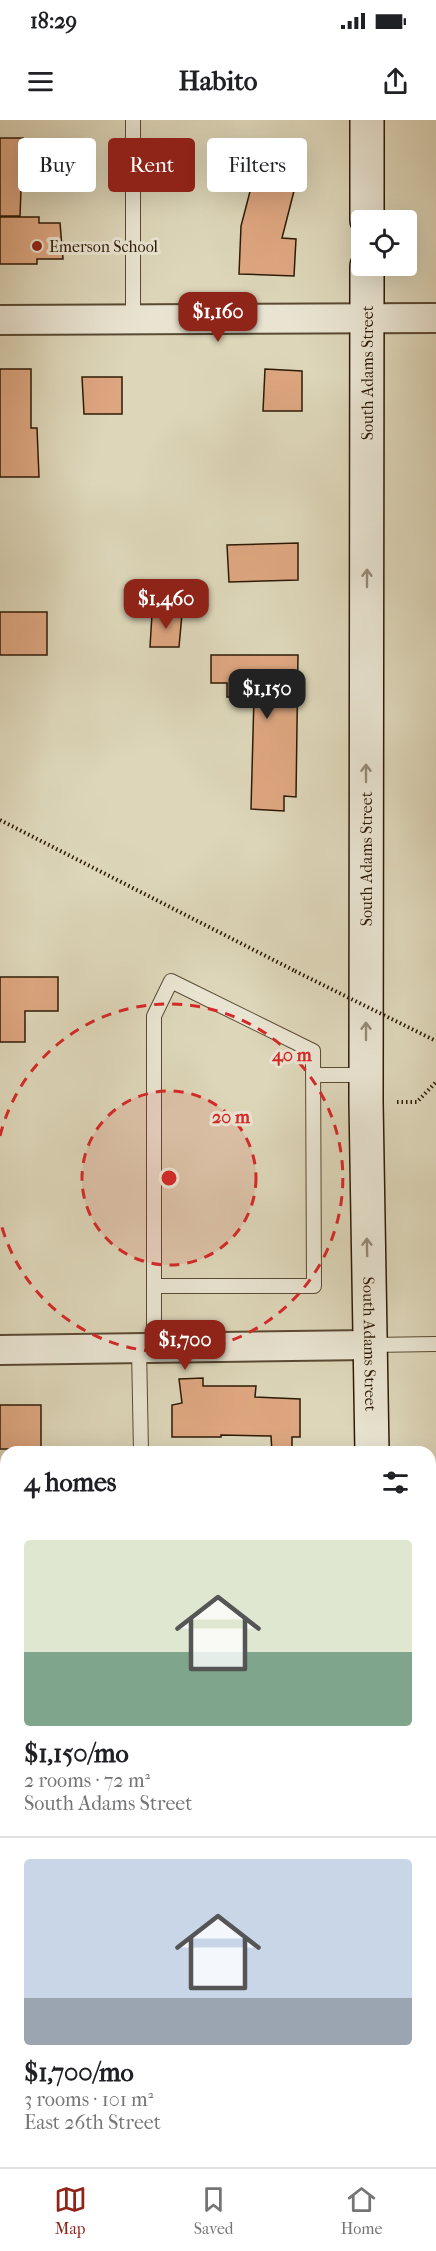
<!DOCTYPE html>
<html lang="en">
<head>
<meta charset="utf-8">
<style>
	body { margin:0; font-family:"IM FELL French Canon",serif; background:#f6f6f6; color:#202124; height:100vh; display:flex; flex-direction:column; font-size:22px; white-space:nowrap }
	* { box-sizing:border-box; margin:0 }
	p { font-size:20px; color:#757577 }
	.icon { flex:none; width:33px; height:33px; fill:none; stroke:currentColor; stroke-width:2; stroke-linecap:round; stroke-linejoin:round }
	.map { position:relative; flex:1; overflow:hidden }
	.drawer { position:absolute; left:0px; top:1326px; width:436px; height:722px; display:flex; flex-direction:column; background:#fff; border-radius:18px 18px 0 0; box-shadow:0 6px 24px #0002 }
	.drawer>* { flex:none }
	.guide { position:absolute; left:18px; top:18px; width:400px; height:54px; display:flex; gap:12px }
	.tools { position:absolute; left:351px; top:90px; display:grid; gap:12px }
	.tools a { display:grid; place-items:center; width:66px; height:66px; border-radius:6px; background:#fff; box-shadow:0 6px 24px #0002; font-size:30px }
	.price { position:absolute; translate:-50% -51px; padding:0 14px; border-radius:12px; background:#8f2418; color:#fff; font-size:20px; line-height:39px; filter:drop-shadow(0 2px 3px #0008) }
	.price::after { content:''; position:absolute; left:50%; top:36px; width:18px; height:14px; margin-left:-9px; background:inherit; clip-path:polygon(0 0,100% 0,50% 100%) }
	.price.selected { background:#222; color:#fff }
	ul { padding:0; list-style:none }
	li { display:grid; align-content:center; gap:12px; height:318px; padding:0 24px }
	li+li { border-top:2px solid #e0e0e0 }
	li span { display:grid; place-items:center; height:186px; border-radius:6px; color:#555 }
	li>.icon { margin-inline-start:auto }
	span .icon { width:108px; height:108px; fill:#fffc; stroke-width:1 }
	li b { font-size:26px }
	h2 { display:flex; justify-content:space-between; align-items:center; height:72px; padding:0 24px; font-size:26px }
	.pill { padding:0 21px; border-radius:6px; background:#fff; box-shadow:0 6px 24px #0002; font-size:21px; line-height:54px }
	.pill.selected { background:#8f2418; color:#fff }
	.status { display:flex; justify-content:space-between; align-items:center; height:42px; padding:0 30px; background:#fff; direction:ltr }
	.status svg { height:16px; fill:currentColor }
	header { display:flex; justify-content:space-between; align-items:center; height:78px; padding:0 24px; background:#fff; font-size:27px; font-weight:700 }
	.tab-bar { display:flex; justify-content:space-around; align-items:center; height:84px; border-top:2px solid #e0e0e0; background:#fff; font-size:16px; color:#757577 }
	.tab-bar a { display:grid; justify-items:center; gap:3px }
	.tab-bar .selected { color:#8f2418 }
	.map>svg:first-child { display:block }
	.building { fill:#dda680; stroke:#2e1b06; stroke-width:1.5 }
	.lines { fill:none; stroke-linecap:round; stroke-linejoin:round }
	.service-casing { stroke:#5a4a33; stroke-width:16 }
	.minor-casing { stroke:#5a4a33; stroke-width:32 }
	.secondary-casing { stroke:#2e1b06; stroke-width:36 }
	.path { stroke:#2e1b06; stroke-width:4; stroke-dasharray:1.5 3; stroke-linecap:butt }
	.service { stroke:#e9e4d2; stroke-width:14 }
	.minor { stroke:#e9e4d2; stroke-width:28 }
	.secondary { stroke:#e9e4d2; stroke-width:33 }
	.path-bridge { stroke:#2e1b06; stroke-width:4; stroke-dasharray:1.5 3; stroke-linecap:butt }
	.oneway { stroke:#958a76 }
	.ring { fill:none; stroke:#d62828; stroke-width:3; stroke-dasharray:10 8 }
	.poi-dot { fill:#8f2418; stroke:#e9e4d2; stroke-width:2 }
	.labels { text-anchor:middle; stroke-width:6; stroke-linejoin:round; paint-order:stroke }
	.poi-label { font-size:16px; fill:#2e1b06; stroke:#e9e4d2; text-anchor:start }
	.street-label { font-size:16px; fill:#2e1b06; stroke:#e9e4d2 }
	.centre { fill:#d62828; stroke:#e9e4d2; stroke-width:3 }
	.ring-label { font-size:18px; text-anchor:middle; font-weight:bold; fill:#d62828; stroke:#e9e4d2; stroke-width:6; stroke-linejoin:round; paint-order:stroke }
</style>
</head>
<body>
<div class="status"><b>18:29</b><svg viewBox="0 0 49 12"><path d="M0 12V9h3v3zM5 12V6h3v6zM10 12V3h3v9zM15 12V0h3v12zM26 1h20v11H26zM47 4h2v5h-2z"/></svg></div>
<header><svg class="icon" aria-label="menu" viewBox="0 0 24 24"><path d="M4 6h16M4 12h16M4 18h16"/></svg>Habito<svg class="icon" aria-label="share" viewBox="0 0 24 24"><path d="M12 15V3M7 8l5-5 5 5M5 13v7h14v-7"/></svg></header>
<div class="map">
<svg width="436" height="2047" viewBox="0 0 436 2047">
	<rect width="100%" height="100%" fill="#ddd6b9"/>
	<filter id="stains"><feTurbulence type="fractalNoise" baseFrequency=".00333" numOctaves="4"/><feColorMatrix values="0 0 0 0 .2 0 0 0 0 .09 0 0 0 0 .02 0 0 0 .5 -.17"/></filter>
	<radialGradient id="worn" r=".72"><stop offset=".6" stop-color="#630" stop-opacity="0"/><stop offset="1" stop-color="#630" stop-opacity=".3"/></radialGradient>
	<!-- building -->
	<path class="building" d="M0,18h23l-3,78h-20z
		M253,60l41,11 -12,47 14,1 -2,37 -55,-2 2,-48z
		M0,97h39v6h21l3,36h-26v5h-37z
		M0,249h31v59h6l2,49h-39z
		M265,249l37,2v40h-39z
		M82,257h40v37h-38z
		M298,423v37l-69,2 -2,-37z
		M0,492h47v43h-47z
		M152,494h30l-3,33h-29z
		M211,535h87l-2,142 -12,-1v15l-33,-2 3,-113 -27,1v-14h-16z
		M0,857h58v34h-33v31h-25z
		M203,1258v8h53l-1,11 45,2v38h-8v15h-20l-1,-16 -50,-1v2h-49v-32l10,-2 -3,-24z
		M0,1285h41v44h-41z"/>
	<g class="lines">
		<!-- service casing -->
		<g class="service-casing">
			<path id="service" d="M133,200v-200
				M313,955h53
				M154,1166h160l-1,-235 -142,-70 -17,35v332
				M371,1225l65,-1
				M139,1228l2,104
				M160,2042v5"/>
		</g>
		<!-- minor casing -->
		<g class="minor-casing">
			<path id="minor" d="M0,200l436,-2
				M0,1230l368,-5"/>
		</g>
		<!-- secondary casing -->
		<g class="secondary-casing">
			<g id="secondary">
				<path d="M367,100v-100"/>
				<path id="s1" d="M367,146l-1,836 6,350"/>
				<path d="M397,2042l1,5"/>
			</g>
		</g>
		<!-- path -->
		<path class="path" d="M0,700l295,151
			M397,982h20l19,-20"/>
		<!-- service -->
		<use href="#service" class="service"/>
		<!-- minor -->
		<use href="#minor" class="minor"/>
		<!-- secondary -->
		<use href="#secondary" class="secondary"/>
		<!-- path-bridge -->
		<path class="path-bridge" d="M295,851l141,70"/>
	</g>
	<!-- one-way arrows -->
	<defs><path id="oneway-shaft" d="M-6 0H5M1.5-3L5.5 0L1.5 3" fill="none" stroke-width="1.6" stroke-linecap="round" stroke-linejoin="round" transform="scale(1.5)"/></defs>
	<g class="oneway">
		<use href="#oneway-shaft" transform="translate(367 458) rotate(-90)"/>
		<use href="#oneway-shaft" transform="translate(366 653) rotate(-90)"/>
		<use href="#oneway-shaft" transform="translate(366 911) rotate(-90)"/>
		<use href="#oneway-shaft" transform="translate(367 1127) rotate(-91)"/>
	</g>
	<!-- distance rings -->
	<circle cx="169" cy="1058" r="87" fill="#d62828" fill-opacity=".12"/>
	<g class="ring">
		<circle cx="169" cy="1058" r="87"/>
		<path d="M0 1016A174 174 0 1 1 0 1100"/>
	</g>
	<!-- markers -->
	<circle class="poi-dot" cx="37" cy="126" r="6"/>
	<g class="labels">
		<!-- poi labels -->
		<g class="poi-label">
			<text x="49" y="132">Emerson School</text>
		</g>
		<!-- street labels -->
		<g class="street-label">
			<text transform="translate(367 253) rotate(-90)" y="6">South Adams Street</text>
			<text transform="translate(366 739) rotate(-90)" y="6">South Adams Street</text>
			<text dy="6" stroke="none"><textPath href="#s1" startOffset="1078">South Adams Street</textPath></text>
		</g>
	</g>
	<circle cx="169" cy="1058" r="9" class="centre"/>
	<g class="ring-label">
		<text x="292" y="941">40 m</text>
		<text x="231" y="1003">20 m</text>
	</g>
	<rect width="100%" height="100%" filter="url(#stains)"/>
	<rect width="100%" height="100%" fill="url(#worn)"/>
</svg>
<div class="tools">
<a><svg class="icon" aria-label="locate" viewBox="0 0 24 24"><circle cx="12" cy="12" r="6"/><path d="M12 2v4M12 18v4M2 12h4M18 12h4"/></svg></a>
</div>
<b class="price" style="left:218px;top:223px">$1,160</b>
<b class="price" style="left:166px;top:510px">$1,460</b>
<b class="price selected" style="left:267px;top:600px">$1,150</b>
<b class="price" style="left:185px;top:1251px">$1,700</b>
<div class="guide">
<a class="pill">Buy</a>
<a class="pill selected">Rent</a>
<a class="pill">Filters</a>
</div>
<section class="drawer">
<h2>4 homes<svg class="icon" aria-label="filters" viewBox="0 0 24 24"><path d="M4 7h16M4 17h16"/><circle cx="9" cy="7" r="2"/><circle cx="15" cy="17" r="2"/></svg></h2>
<ul>
<li><span style="background:linear-gradient(#dfe7d0 60%,#7fa58c 0)"><svg class="icon" aria-label="home" viewBox="0 0 24 24"><path d="M3 11l9-7 9 7M6 9v11h12V9"/></svg></span><div><b>$1,150/mo</b><p>2 rooms · 72 m²</p><p>South Adams Street</p></div></li>
<li><span style="background:linear-gradient(#c9d6e8 75%,#9aa5b1 0)"><svg class="icon" aria-label="home" viewBox="0 0 24 24"><path d="M3 11l9-7 9 7M6 9v11h12V9"/></svg></span><div><b>$1,700/mo</b><p>3 rooms · 101 m²</p><p>East 26th Street</p></div></li>
</ul>
</section>
</div>
<nav class="tab-bar">
<a class="selected"><svg class="icon" aria-label="map" viewBox="0 0 24 24"><path d="M3 6l6-2 6 2 6-2v14l-6 2-6-2-6 2zM9 4v14M15 6v14"/></svg>Map</a>
<a><svg class="icon" aria-label="saved" viewBox="0 0 24 24"><path d="M7 4h10v16l-5-4-5 4z"/></svg>Saved</a>
<a><svg class="icon" aria-label="home" viewBox="0 0 24 24"><path d="M3 11l9-7 9 7M6 9v11h12V9"/></svg>Home</a>
</nav>
</body>
</html>
